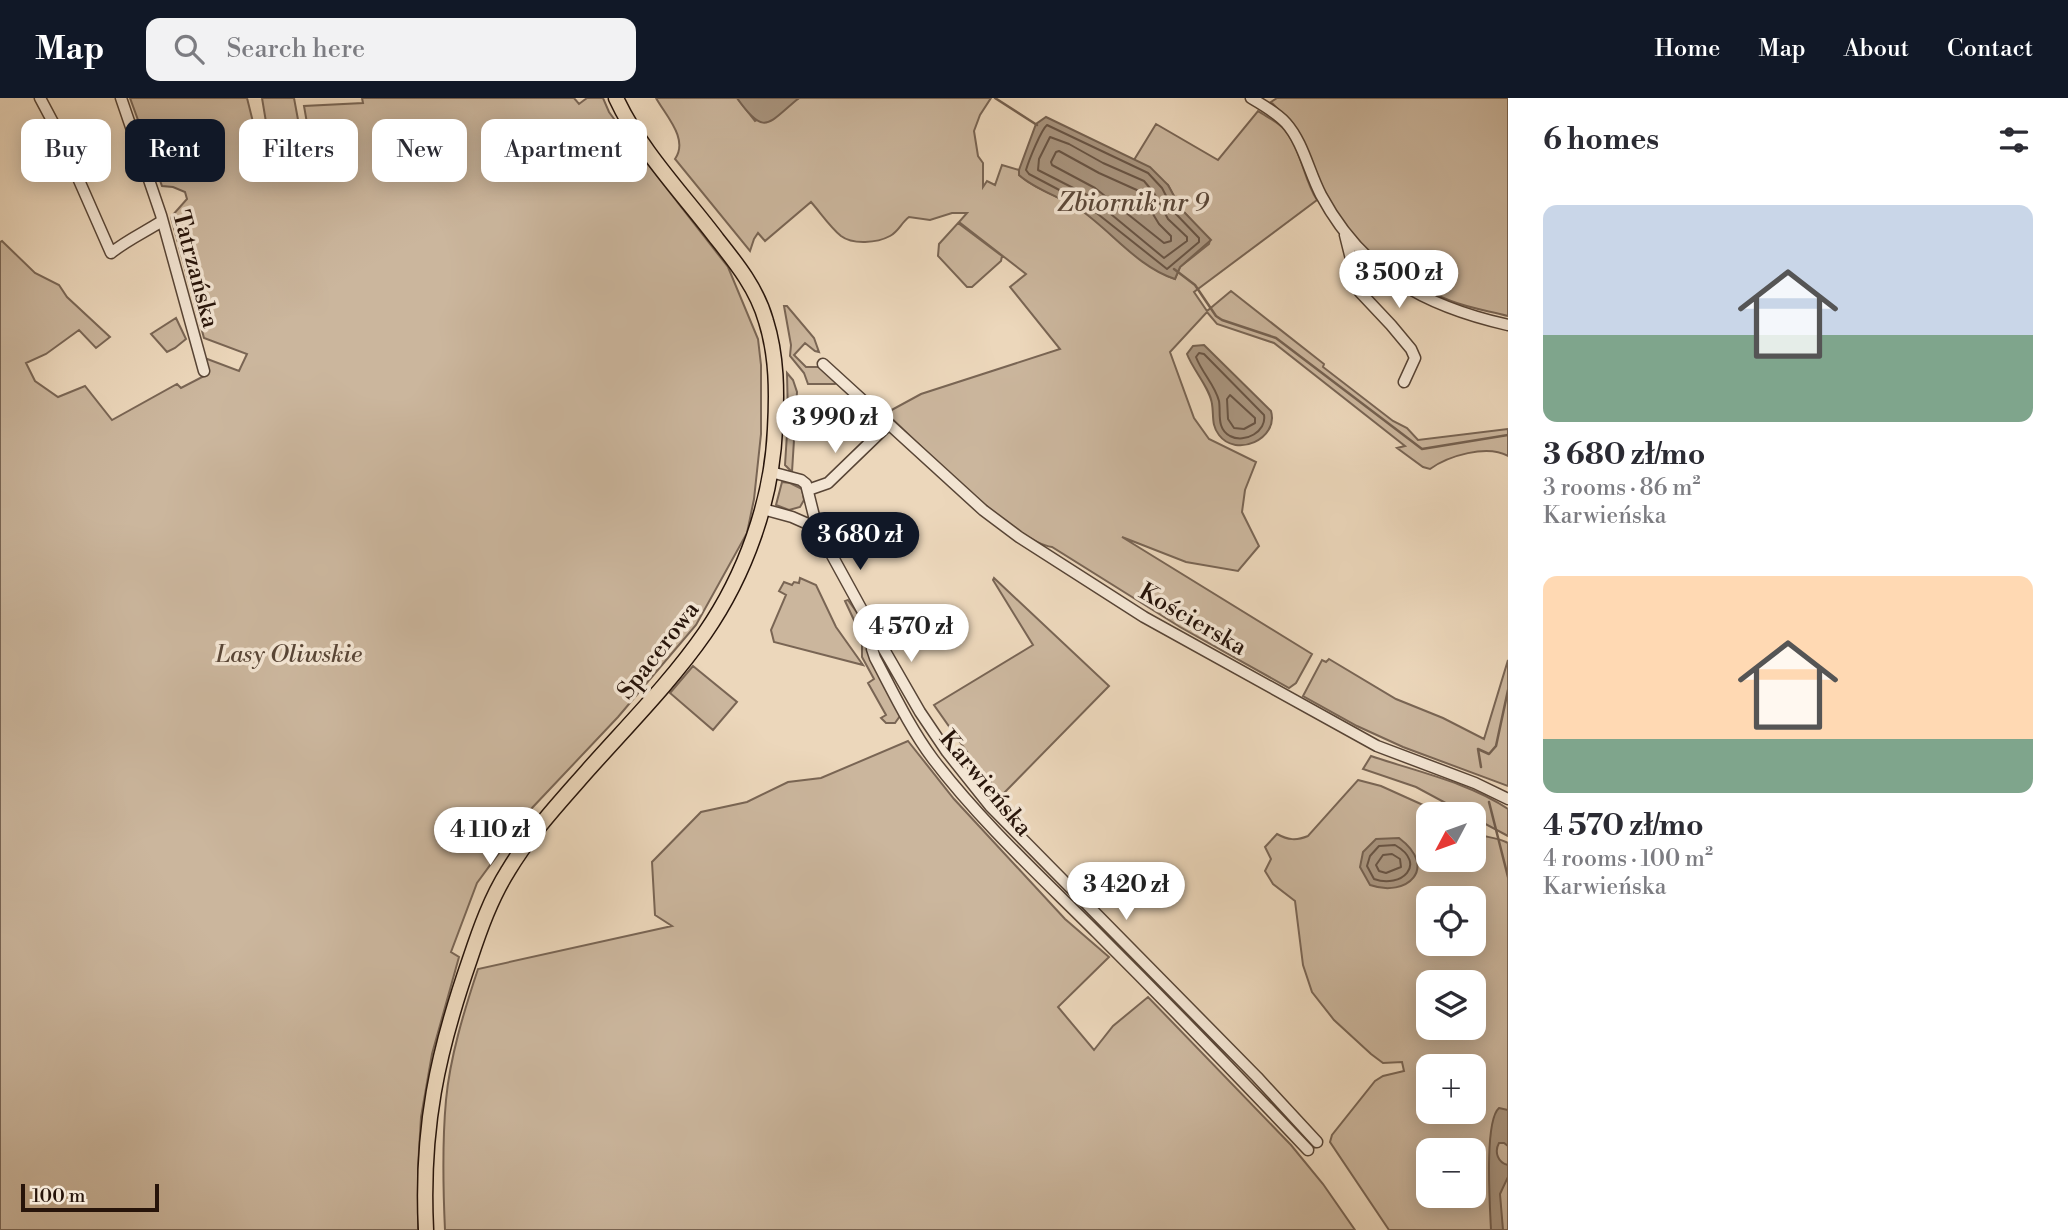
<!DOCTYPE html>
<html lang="en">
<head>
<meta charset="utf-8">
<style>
	body { margin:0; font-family:"Libre Bodoni",serif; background:#f2f2f3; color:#2b2b33; height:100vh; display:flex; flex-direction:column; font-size:26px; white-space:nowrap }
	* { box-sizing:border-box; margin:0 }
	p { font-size:23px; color:#7c7c81 }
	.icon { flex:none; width:38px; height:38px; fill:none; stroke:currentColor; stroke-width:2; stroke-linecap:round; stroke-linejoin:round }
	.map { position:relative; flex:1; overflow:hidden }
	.sheet { display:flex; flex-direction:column; background:#fff; width:560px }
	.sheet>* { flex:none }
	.banner { position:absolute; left:21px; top:21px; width:665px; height:63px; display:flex; gap:14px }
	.needle { width:46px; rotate:229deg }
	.buttons { position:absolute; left:1416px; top:704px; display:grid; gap:14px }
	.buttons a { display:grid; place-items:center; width:70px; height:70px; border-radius:14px; background:#fff; box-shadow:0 4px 18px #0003; font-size:35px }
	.scale { position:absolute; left:21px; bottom:18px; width:138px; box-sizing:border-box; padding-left:7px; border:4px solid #27140a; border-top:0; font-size:19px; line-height:24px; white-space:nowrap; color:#27140a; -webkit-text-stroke:5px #f3e5d3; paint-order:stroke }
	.price { position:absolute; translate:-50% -60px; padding:0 16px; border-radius:24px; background:#fff; color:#222; font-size:23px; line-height:46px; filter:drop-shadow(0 2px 4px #0008) }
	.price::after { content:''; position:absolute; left:50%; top:42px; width:21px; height:16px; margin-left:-10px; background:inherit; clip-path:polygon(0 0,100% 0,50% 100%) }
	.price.active { background:#111827; color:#fff }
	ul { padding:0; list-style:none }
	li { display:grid; align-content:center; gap:14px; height:371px; padding:0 35px }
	li span { display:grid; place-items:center; height:217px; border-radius:14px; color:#555 }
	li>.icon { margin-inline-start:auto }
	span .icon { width:126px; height:126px; fill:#fffc; stroke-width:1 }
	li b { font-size:30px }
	h2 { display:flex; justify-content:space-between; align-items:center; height:84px; padding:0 35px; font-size:30px }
	.tag { padding:0 24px; border-radius:14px; background:#fff; box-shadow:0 4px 18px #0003; font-size:24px; line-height:63px }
	.tag.active { background:#111827; color:#fff }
	header { display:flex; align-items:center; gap:42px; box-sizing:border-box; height:98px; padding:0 35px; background:#111827; color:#fff }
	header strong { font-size:33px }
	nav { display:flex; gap:38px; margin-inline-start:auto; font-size:24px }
	.search { width:490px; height:63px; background:#f2f2f3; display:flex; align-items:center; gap:18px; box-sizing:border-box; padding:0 24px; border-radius:14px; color:#7c7c81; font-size:26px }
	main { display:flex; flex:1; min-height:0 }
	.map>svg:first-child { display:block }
	.green { fill:#cbb69d; stroke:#796554; stroke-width:2; fill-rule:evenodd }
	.water { fill:#a9957f; stroke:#756150; stroke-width:2 }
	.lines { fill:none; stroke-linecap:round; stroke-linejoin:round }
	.shore { stroke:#685444; stroke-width:2 }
	.stream { stroke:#756150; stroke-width:2.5 }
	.minor-casing { stroke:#584536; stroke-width:13 }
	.major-casing { stroke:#27140a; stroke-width:17 }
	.minor { stroke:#f3e5d3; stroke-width:10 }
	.major { stroke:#ecd7bb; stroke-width:14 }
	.labels { text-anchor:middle; stroke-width:7; stroke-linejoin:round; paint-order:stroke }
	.street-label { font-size:24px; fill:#27140a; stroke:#f3e5d3 }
	.park-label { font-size:24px; font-style:italic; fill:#584536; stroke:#f3e5d3 }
	.water-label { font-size:26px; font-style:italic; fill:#5b4839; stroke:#f3e5d3 }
</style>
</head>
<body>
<header>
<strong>Map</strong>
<div class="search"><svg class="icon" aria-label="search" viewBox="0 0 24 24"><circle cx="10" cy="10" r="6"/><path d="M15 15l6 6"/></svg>Search here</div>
<nav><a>Home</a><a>Map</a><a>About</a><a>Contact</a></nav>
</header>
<main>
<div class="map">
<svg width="1508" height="1132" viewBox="0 0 1508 1132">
	<rect width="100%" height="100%" fill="#ecd7bb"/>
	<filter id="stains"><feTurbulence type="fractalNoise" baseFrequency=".00286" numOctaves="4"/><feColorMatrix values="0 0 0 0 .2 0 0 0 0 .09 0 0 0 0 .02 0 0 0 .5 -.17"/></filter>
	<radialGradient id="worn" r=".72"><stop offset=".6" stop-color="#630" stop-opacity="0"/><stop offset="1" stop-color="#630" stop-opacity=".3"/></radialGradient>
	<!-- green -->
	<path class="green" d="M130,0h117l19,76 48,-11 -10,-57 59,-3 -1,-5h212l5,6 8,-6h16l6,14 27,37 92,118 30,72 3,26v69l-7,65 -7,34 -51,92 -78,92 -86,91 -55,75 -26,69 8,5 -27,97 -11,63 -3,51v62h-418v-988l2,-1 33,32 24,12 8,12 43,40 -14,11 -17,-18 -33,24 -20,9 9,18 23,16 27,-11 27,34 65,-36 4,4 27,-14 -6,-17 37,14 8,-17 -43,-16 -33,-121 16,-18 -2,-7 -12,-5 -11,-1z
		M262,0h32l10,54 -32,6z
		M656,0h81l18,23 44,-23h192l-11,17 -6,16 4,25 5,7v24l4,-6 8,4 7,-20 17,5v5c18,16 43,22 63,35 31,23 57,56 93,69l5,-12 29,-23 1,-4 -29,-31 -13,-24 -34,-25 22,-36 62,36 40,-49c9,6 20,11 27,19 17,21 18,48 32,70l-123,92 13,19 24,-20 93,73 -1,3 70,54 14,7 11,12 90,-11v27c-21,-12 -60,0 -78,13l-7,-2 -26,-19 8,-2 -131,-103 -57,-19 -10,-12 -37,40 24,66 15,21 47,23 -11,28 -3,22 17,34 -21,25 -52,-9 -64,-25 190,117 -16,29 -7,5 -109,-61 -128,-80c-37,-5 -135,-105 -166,-134l35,-19 139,-45 -50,-62 16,-13 -67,-52 8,-9h-15l-22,7 -21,-3c-8,6 -10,14 -19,19 -13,7 -37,9 -49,0 -11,-9 -21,-24 -30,-34l-46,39 -7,-8 -4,6 -4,12 -75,-92c14,-20 -9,-43 -19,-61z
		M1277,0h231v218c-19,-5 -39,-8 -57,-15 -60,-24 -100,-55 -128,-113 -16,-35 -23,-58 -52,-86z
		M958,125l44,33 -1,5 -29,26h-5l-29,-31 1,-12z
		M784,208h3l27,32 5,14 -4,-1 -10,-8 -11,12 12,12h13l18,15 -2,2h-27l-4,-11 -14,-17 1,-11z
		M176,220l10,21 -11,9 -8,4 -16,-18z
		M787,275l6,7 4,12 -5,80 -7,-7 3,-47z
		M782,384l8,1 12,6 2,11 -4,7 -11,3 -13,-5z
		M800,480l16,7 20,42 27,38 -89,-23 -3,-12 15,-35 -7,-4 5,-9 8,3 2,-3 5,1z
		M994,480l115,108 -107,109 -23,-26 -45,-64 99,-60 -40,-65z
		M848,502l17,24 3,23 32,69 -5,7h-9l-5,-5 5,-3 -18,-32 6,-4 -12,-22v-20l-17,-36z
		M1329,561l67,40 47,19 41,21 24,-79v126l-105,-39 -46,-21 -54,-30 19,-36 4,2z
		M693,568l44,36 -24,28 -43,-37z
		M908,643l46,58 111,120 44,38 -51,50 36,43 19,-24 35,-29 143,148 32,39 32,46h-910c-2,-43 -3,-86 1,-130 4,-43 18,-89 32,-131l194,-43 -17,-11 -3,-53 49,-50 46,-10 41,-20 33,-4z
		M1371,658c44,15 99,27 137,53v27l-34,-18v-4h-8l-50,-27 -53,-18z
		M1358,682l23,6 62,28h-15v45h46v-27c8,6 21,4 34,11v387h-119l-59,-88 2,-7 43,-54 8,-5 21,-5 -2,-9 -19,1 -12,-9 -37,-34 -22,-28 -9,-27 -8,-64 -22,-17 -8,-13 6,-12 -6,-12 12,-13c11,6 19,7 31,2zM1428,800h46v45h-46zM1428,884h46v45h-46zM1428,968h46v45h-46zM1428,1052h46v45h-46z"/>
	<!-- water -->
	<path class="water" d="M737,0h62c-31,25 -34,40 -62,0z
		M1046,19l104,50 18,18 13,24 30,31 -31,27 -5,12c-36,-11 -63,-47 -93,-68 -20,-14 -45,-20 -63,-36v-5l17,-46z
		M1204,247l67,66c8,28 -35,47 -52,24 -8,-10 -5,-20 -7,-31 -2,-16 -19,-34 -25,-50l6,-8z
		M1399,740c40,30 8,60 -29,47l-10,-18 3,-15 13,-13z
		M1499,1010l9,2v36l-4,-3h-5c-5,9 -1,20 9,22v12l-8,17 3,36h-12c-1,-23 -7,-109 8,-122z"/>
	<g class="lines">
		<!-- shore -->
		<path class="shore" d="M1047,27l101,48 14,15 13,25 24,25v4l-32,27 -83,-66 -55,-29 -3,-4c3,-10 15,-40 21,-45z
			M1050,39l19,7 34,19 41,18 10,12 14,26 19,18v4l-23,17 -75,-62 -51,-26 1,-11z
			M1059,53l40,22 40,18 20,33 12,12v5l-7,2 -69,-55 -43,-23 -1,-3 5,-10z
			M1199,255l5,1 60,61c3,16 -19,29 -34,21 -14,-8 -9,-23 -11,-35 -4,-16 -17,-28 -23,-44z
			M1230,297l25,23v5l-11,6 -10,-1 -6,-9 -1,-20z
			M1395,747c33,19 6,44 -21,34l-7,-13 3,-10 9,-10z
			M1392,756l8,5 1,8 -15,6 -7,-2 -3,-6 7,-10z"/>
		<!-- stream -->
		<path class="stream" d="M995,0l42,27
			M1174,171l21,16 21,31 6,4 54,18 146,111 86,-14
			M1481,669l-3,-18 11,5 7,-8 12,-56
			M1489,704l19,75"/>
		<!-- minor casing -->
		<g class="minor-casing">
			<path id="minor" d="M40,0l16,30 55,125c16,-13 34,-21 51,-32
				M121,0l40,117 43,156
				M1251,0c12,7 26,15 35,25 17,19 23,49 35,72 42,78 103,111 187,130
				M1345,137l14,56 32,34 20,24 4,9 -11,24
				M823,266l160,146 36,27 125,80 233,129 98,37 33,16
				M771,374l30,8 5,4 11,44 57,104 46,80 27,40 43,54 267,271 60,65
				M808,392l20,-7 60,-58
				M763,411l29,8 25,11
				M874,534l-2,17 3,9c18,34 35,70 58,101 48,63 108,118 164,174 71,71 141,143 211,217"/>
		</g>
		<!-- major casing -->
		<g class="major-casing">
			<path id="major" d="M426,1132c-5,-101 11,-176 44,-271 10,-30 21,-61 38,-88 22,-37 51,-68 80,-101 39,-44 83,-88 117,-137 40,-58 67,-132 70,-204 2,-36 2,-73 -9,-108 -9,-32 -29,-57 -49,-82 -34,-45 -77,-89 -101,-141"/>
		</g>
		<!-- minor -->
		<use href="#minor" class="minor"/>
		<!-- major -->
		<use href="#major" class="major"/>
	</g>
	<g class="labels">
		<!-- street labels -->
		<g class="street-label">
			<text transform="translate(196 171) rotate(75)" y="8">Tatrzańska</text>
			<text transform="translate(1193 521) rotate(30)" y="8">Kościerska</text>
			<text transform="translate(658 552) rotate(-52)" y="8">Spacerowa</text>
			<text transform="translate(986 685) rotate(50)" y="8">Karwieńska</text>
		</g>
		<!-- park labels -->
		<g class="park-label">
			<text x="289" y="564">Lasy Oliwskie</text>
		</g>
		<!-- water labels -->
		<g class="water-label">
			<text x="1133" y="113">Zbiornik nr 9</text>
		</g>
	</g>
	<rect width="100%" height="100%" filter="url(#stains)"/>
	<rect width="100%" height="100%" fill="url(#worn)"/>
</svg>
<div class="buttons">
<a><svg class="needle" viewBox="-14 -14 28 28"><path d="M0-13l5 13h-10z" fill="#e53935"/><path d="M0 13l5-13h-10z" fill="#7c7c81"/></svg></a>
<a><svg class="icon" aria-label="locate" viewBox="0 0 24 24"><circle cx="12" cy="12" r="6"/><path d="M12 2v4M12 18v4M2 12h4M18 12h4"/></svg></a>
<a><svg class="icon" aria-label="layers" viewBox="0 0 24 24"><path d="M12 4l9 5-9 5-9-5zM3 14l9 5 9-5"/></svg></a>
<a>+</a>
<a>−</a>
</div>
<div class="scale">100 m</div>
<b class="price" style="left:1399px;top:212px">3 500 zł</b>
<b class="price" style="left:835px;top:357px">3 990 zł</b>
<b class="price active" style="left:860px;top:474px">3 680 zł</b>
<b class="price" style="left:911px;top:566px">4 570 zł</b>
<b class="price" style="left:490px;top:769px">4 110 zł</b>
<b class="price" style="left:1126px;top:824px">3 420 zł</b>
<div class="banner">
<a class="tag">Buy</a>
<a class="tag active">Rent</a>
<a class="tag">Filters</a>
<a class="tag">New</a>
<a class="tag">Apartment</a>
</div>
</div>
<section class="sheet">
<h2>6 homes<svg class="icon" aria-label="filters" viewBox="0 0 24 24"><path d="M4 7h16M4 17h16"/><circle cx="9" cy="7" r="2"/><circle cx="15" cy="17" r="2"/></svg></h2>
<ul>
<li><span style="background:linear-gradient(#c9d6e8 60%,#7fa58c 0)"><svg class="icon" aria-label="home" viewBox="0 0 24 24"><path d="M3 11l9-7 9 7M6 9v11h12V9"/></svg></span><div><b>3 680 zł/mo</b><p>3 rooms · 86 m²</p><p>Karwieńska</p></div></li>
<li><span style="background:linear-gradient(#ffd9b3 75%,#7fa58c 0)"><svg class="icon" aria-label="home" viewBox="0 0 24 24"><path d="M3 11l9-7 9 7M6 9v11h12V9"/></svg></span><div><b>4 570 zł/mo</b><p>4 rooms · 100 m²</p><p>Karwieńska</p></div></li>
</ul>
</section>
</main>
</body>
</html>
